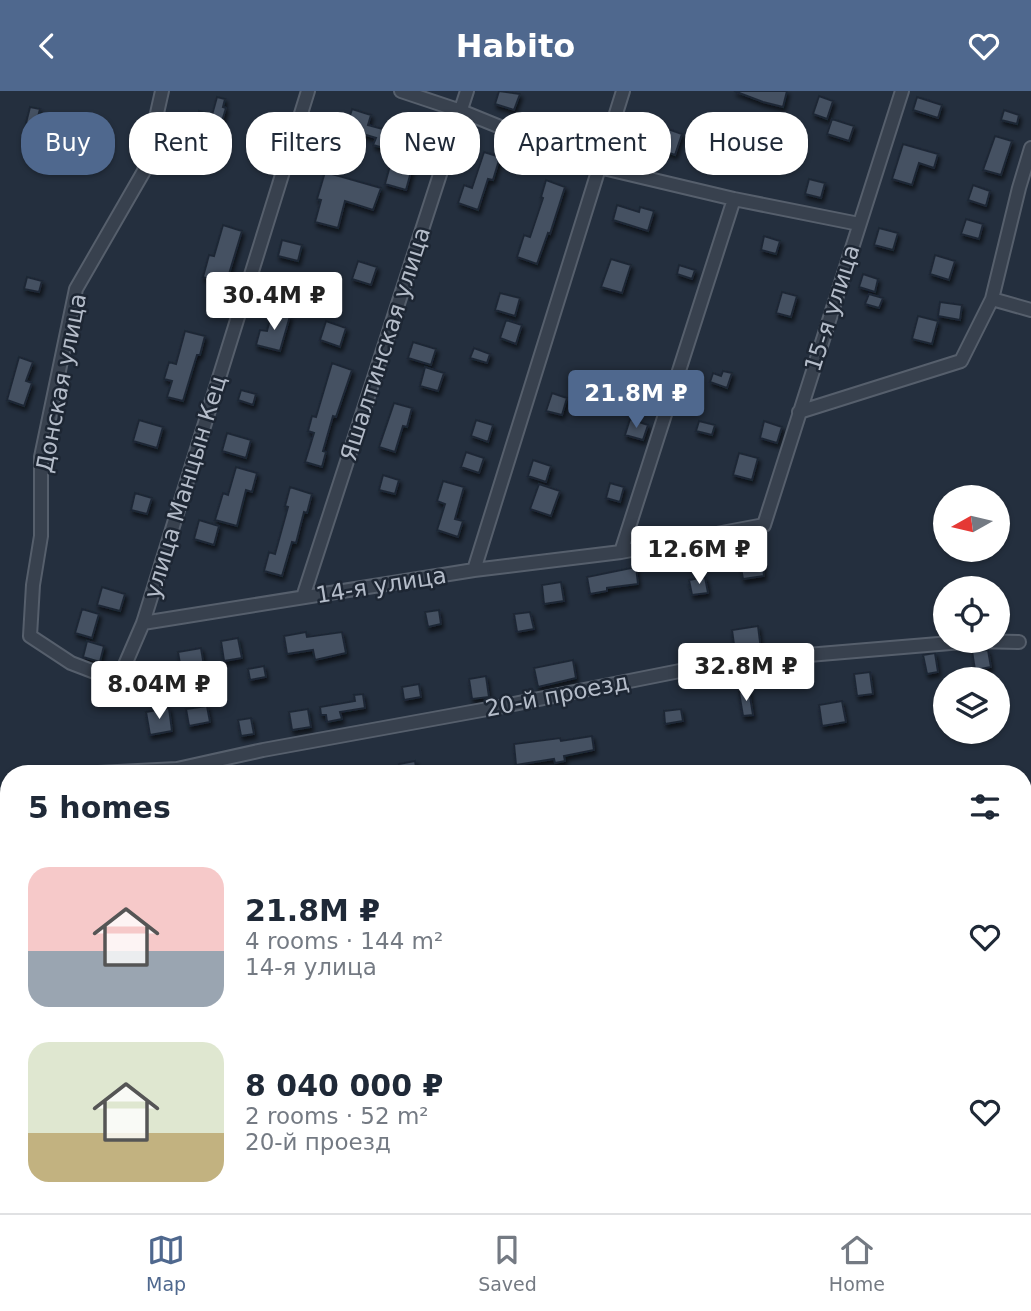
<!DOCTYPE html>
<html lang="en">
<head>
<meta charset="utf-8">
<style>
	body { margin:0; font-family:"DejaVu Sans",sans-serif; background:#f6f6f7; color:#1f2937; height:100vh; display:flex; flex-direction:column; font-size:26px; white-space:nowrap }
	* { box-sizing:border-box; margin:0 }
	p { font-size:23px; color:#747a83 }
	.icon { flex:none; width:38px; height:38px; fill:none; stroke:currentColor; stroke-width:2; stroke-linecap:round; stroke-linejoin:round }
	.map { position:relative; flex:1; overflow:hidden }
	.details { position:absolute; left:0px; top:674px; width:1032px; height:450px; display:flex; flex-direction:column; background:#fff; border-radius:28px 28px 0 0; box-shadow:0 2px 5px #0004 }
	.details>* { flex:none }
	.top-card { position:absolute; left:21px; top:21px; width:990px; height:63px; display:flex; gap:14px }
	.needle { width:46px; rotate:262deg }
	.buttons { position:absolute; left:933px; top:394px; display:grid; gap:14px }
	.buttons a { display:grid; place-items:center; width:77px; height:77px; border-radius:50%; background:#fff; box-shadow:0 2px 5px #0004; font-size:35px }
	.price { position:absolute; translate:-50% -60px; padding:0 16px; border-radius:7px; background:#fff; color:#222; font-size:23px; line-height:46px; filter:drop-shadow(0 2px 4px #0008) }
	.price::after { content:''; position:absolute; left:50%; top:42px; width:21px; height:16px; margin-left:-10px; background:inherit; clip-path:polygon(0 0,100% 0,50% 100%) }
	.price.selected { background:#4f688e; color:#fff }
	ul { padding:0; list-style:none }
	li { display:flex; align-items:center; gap:21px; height:175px; padding:0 28px }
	li span { display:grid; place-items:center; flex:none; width:196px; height:140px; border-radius:21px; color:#555 }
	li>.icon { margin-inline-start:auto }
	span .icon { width:84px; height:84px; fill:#fffc; stroke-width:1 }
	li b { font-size:30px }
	h2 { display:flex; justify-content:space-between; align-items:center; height:84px; padding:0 28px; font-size:30px }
	.chip { padding:0 24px; border-radius:28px; background:#fff; box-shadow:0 2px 5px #0004; font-size:24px; line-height:63px }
	.chip.selected { background:#4f688e; color:#fff }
	header { display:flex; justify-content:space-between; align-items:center; height:91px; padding:0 28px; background:#4f688e; color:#fff; font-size:32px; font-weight:700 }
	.dock { display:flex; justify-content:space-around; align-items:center; height:98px; border-top:2px solid #e0e1e3; background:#fff; font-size:19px; color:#747a83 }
	.dock a { display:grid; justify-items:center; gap:4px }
	.dock .selected { color:#4f688e }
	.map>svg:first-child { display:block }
	.building { fill:#455162; stroke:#1f2835; stroke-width:2; filter:url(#shadow) }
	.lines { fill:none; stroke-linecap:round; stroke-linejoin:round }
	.street-casing { stroke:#565f6c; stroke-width:16 }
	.highway-casing { stroke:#434c59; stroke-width:24 }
	.street { stroke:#38414e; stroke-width:12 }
	.highway { stroke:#746855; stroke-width:21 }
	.labels { text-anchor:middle; stroke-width:5; stroke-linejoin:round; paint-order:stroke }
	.street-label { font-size:23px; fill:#b4bcc9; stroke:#1d2633 }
</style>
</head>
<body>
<header><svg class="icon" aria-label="back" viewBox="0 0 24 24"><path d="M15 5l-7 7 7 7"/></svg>Habito<svg class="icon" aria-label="heart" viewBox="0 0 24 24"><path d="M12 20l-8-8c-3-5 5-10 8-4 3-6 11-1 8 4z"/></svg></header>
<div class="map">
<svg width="1031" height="1122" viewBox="0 0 1031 1122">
	<defs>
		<filter id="shadow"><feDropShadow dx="2" dy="4" stdDeviation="2" flood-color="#0009"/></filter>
	</defs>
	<rect width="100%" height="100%" fill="#242f3e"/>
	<!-- building -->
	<path class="building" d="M499,0l21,3 -6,16 -19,-6z
		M734,0h53l-4,16 -20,-5z
		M819,5l14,5 -6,18 -14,-5z
		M217,6l8,2 -2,8 3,1 -6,20 -24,-7 3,-10 13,4z
		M917,6l25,8 -4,13 -25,-8z
		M30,16l10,2 -4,16 -10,-2z
		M352,18l19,6 -3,10 52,14 -14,51 -21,-6 9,-33 -21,-6 3,-7 -30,-9z
		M1004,19l15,5 -2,9 -16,-4z
		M832,28l22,7 -5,15 -22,-7z
		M261,30l20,5 -8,30 -17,-5 6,-21 -4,-1z
		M77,34l19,6 -7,19 -18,-6z
		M668,38l14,5 -7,21 -14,-5z
		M726,43l24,7 -6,22 -33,-9 -4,11 -14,-5 6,-19 23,7z
		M995,45l17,5 -11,34 -18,-5z
		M903,53l35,10 -4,14 -15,-5 -7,22 -20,-6z
		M484,61l16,5 -7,23 -5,-1 -10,31 -20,-7 6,-18 8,3z
		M325,81l56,16 -8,22 -28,-9 -7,27 -23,-6 6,-22 -4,-1z
		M809,88l16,4 -4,15 -16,-4z
		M546,89l19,7 -15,47 -2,-1 -11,31 -20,-7 7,-22 6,2 13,-39 -2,-1z
		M973,94l17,6 -4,15 -18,-6z
		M617,114l22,7 1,-5 14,4 -6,20 -35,-11z
		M966,128l17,5 -4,15 -18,-5z
		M223,134l19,6 -16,53 -23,-7 6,-22 5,1z
		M879,137l19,5 -5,17 -19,-5z
		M764,145l16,5 -4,13 -15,-4z
		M282,149l20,5 -4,16 -20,-5z
		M935,164l20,6 -6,19 -19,-6z
		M611,168l20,6 -9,28 -21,-6z
		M358,170l19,6 -6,18 -19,-6z
		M679,174l16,5 -3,9 -15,-5z
		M863,183l15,5 -3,13 -16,-5z
		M27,186l15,4 -3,11 -15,-3z
		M296,190l23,6 -4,17 -23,-6z
		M782,201l15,4 -6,21 -15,-4z
		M500,202l20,5 -5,18 -20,-6z
		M869,203l14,4 -4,10 -14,-4z
		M940,211l22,3 -2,15 -22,-4z
		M272,220l18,5 -10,35 -24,-6 4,-15 7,1z
		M918,225l20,5 -6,23 -20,-5z
		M506,229l16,5 -6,19 -16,-6z
		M326,230l20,7 -6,19 -20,-7z
		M185,240l20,5 -5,19h-3l-14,46 -16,-4 5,-16 -8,-2 5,-17 7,2z
		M413,251l23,7 -5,16 -23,-7z
		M474,257l16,6 -3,9 -17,-5z
		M19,266l14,5 -7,19 6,2 -8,23 -17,-6z
		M332,272l20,7 -16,47 -3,-1 -10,35 3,1 -4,15 -17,-5 9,-29 -6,-2 4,-15 4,1z
		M425,276l19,6 -6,18 -18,-5z
		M640,280l20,6 -6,17 -19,-6z
		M723,280l9,2 -5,15 -17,-6 3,-9 8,3z
		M241,299l15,4 -3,11 -15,-5z
		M552,302l15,5 -5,17 -16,-4z
		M394,312l18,5 -5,19 -4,-1 -8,26 -16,-5z
		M630,328l18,6 -5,15 -18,-5z
		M139,329l24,7 -6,21 -24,-7z
		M476,329l17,5 -5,17 -17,-6z
		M699,330l16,4 -3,10 -16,-4z
		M764,330l18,6 -5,16 -17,-5z
		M227,342l24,7 -5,18 -24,-7z
		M466,361l18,6 -5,15 -18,-6z
		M739,362l19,5 -6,22 -19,-5z
		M533,369l18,6 -5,16 -18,-6z
		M236,376l21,6 -5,19 -6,-2 -9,36 -22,-6 8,-27 5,2z
		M383,384l16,5 -4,14 -16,-4z
		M443,390l21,6 -9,32 8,2 -5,16 -21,-7 8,-26 -8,-3z
		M610,392l14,4 -4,15 -14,-4z
		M539,393l21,7 -9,25 -21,-7z
		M290,396l22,7 -5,19 -3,-1 -8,31 -4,-1 -10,34 -18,-5 5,-19 6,2 13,-47 -3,-1z
		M135,402l17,5 -5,16 -16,-4z
		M199,429l20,6 -5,19 -20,-6z
		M762,469l2,16 -21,3 -3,-16z
		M636,476l2,17 -31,4v3l-17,3 -3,-17z
		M705,486l3,16 -16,2 -3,-15z
		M561,491l3,19 -20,3 -2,-19z
		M102,496l23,7 -5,17 -23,-6z
		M82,518l17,5 -7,24 -17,-5z
		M439,519l2,14 -13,3 -3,-15z
		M530,521l4,17 -17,3 -3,-18z
		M758,535l3,24 -26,2 -3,-22z
		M306,541l1,5 35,-5 4,21 -31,7 -2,-10 -26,4 -3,-18z
		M238,547l4,20 -18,3 -3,-20z
		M87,550l17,5 -4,16 -17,-5z
		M201,557l3,18 -23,4 -3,-18z
		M988,559l3,17 -16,3 -3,-19z
		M935,562l3,19 -11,2 -4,-19z
		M573,569l3,18 -38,9 -4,-19z
		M264,575l2,11 -16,3 -2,-11z
		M870,581l3,22 -16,2 -3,-22z
		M486,585l3,21 -17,2 -3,-20z
		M419,593l2,13 -17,3 -2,-13z
		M749,599l4,25 -10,1 -4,-24z
		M363,603l2,14 -25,4 2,7 -15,3 -1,-7h-5l-1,-8 35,-6 -1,-6z
		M842,610l4,21 -24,4 -3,-21z
		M207,615l3,16 -21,4 -3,-17z
		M169,617l3,23 -22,4 -4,-23z
		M308,618l3,18 -19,3 -3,-18z
		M681,618l2,12 -18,3 -1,-13z
		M251,627l3,16 -13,2 -3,-16z
		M592,645l2,14 -30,6 1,5 -10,2 -1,-4 -38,6 -2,-21 46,-6 1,3z
		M415,670l2,12h-16l-2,-9z"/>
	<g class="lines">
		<!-- street casing -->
		<g class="street-casing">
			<path id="street" d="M162,0l-18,80 -68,118 -35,168v79l-8,49 -3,51 41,27 47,18 25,-58 165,-532
				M401,0l60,20 138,56 135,32 125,25
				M992,208l27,-111 12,-40
				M799,321l162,-51 31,-62 39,11
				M621,461l113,-353
				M474,479l149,-479
				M303,506l164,-506
				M143,532l331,-53 147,-18 143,-27 138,-434
				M98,682l79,-4 86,-19 241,-44 221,-44 249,-21 45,1"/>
		</g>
		<!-- highway casing -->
		<g class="highway-casing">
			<path id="highway" d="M1024,963l7,-22
				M972,1122l2,-7"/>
		</g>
		<!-- street -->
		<use href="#street" class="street"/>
		<!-- highway -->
		<use href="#highway" class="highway"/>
	</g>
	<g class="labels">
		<!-- street labels -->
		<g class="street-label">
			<text transform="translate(832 217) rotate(-72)" y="8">15-я улица</text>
			<text transform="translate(385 253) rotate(-72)" y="8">Яшалтинская улица</text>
			<text transform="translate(61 292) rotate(-79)" y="8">Донская улица</text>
			<text transform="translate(185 396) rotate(-73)" y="8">улица Манцын Кец</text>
			<text transform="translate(381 494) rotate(-9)" y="8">14-я улица</text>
			<text transform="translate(557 604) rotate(-11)" y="8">20-й проезд</text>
		</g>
	</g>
</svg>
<div class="buttons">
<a><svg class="needle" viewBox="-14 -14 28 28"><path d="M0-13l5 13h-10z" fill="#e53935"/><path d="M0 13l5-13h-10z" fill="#747a83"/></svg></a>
<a><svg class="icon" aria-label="locate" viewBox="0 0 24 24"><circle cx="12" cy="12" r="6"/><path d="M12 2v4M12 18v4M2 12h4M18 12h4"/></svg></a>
<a><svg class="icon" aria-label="layers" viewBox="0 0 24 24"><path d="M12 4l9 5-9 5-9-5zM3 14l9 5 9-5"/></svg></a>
</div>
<b class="price" style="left:274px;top:241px">30.4M ₽</b>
<b class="price selected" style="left:636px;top:339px">21.8M ₽</b>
<b class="price" style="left:699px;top:495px">12.6M ₽</b>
<b class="price" style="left:746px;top:612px">32.8M ₽</b>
<b class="price" style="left:159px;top:630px">8.04M ₽</b>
<div class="top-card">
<a class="chip selected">Buy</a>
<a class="chip">Rent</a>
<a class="chip">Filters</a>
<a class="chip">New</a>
<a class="chip">Apartment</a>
<a class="chip">House</a>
</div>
<section class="details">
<h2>5 homes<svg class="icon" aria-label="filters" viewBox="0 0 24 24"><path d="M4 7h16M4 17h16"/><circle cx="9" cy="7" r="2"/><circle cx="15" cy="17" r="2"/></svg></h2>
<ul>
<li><span style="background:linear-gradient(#f6c9c9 60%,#9aa5b1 0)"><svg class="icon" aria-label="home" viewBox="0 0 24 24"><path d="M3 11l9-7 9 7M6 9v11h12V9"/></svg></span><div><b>21.8M ₽</b><p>4 rooms · 144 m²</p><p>14-я улица</p></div><svg class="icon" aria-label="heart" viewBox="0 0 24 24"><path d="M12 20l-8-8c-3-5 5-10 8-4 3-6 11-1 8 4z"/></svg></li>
<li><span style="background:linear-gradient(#dfe7d0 65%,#c2b280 0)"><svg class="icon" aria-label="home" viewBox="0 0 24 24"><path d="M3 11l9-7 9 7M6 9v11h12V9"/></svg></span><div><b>8 040 000 ₽</b><p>2 rooms · 52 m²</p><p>20-й проезд</p></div><svg class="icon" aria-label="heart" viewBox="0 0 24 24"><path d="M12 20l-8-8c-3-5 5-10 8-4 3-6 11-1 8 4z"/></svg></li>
</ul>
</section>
</div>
<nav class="dock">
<a class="selected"><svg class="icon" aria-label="map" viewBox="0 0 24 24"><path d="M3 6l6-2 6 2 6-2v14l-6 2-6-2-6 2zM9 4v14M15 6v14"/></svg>Map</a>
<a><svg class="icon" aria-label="saved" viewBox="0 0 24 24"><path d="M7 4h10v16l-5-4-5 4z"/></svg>Saved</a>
<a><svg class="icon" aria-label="home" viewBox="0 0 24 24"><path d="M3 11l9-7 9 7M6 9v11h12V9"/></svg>Home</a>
</nav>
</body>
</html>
